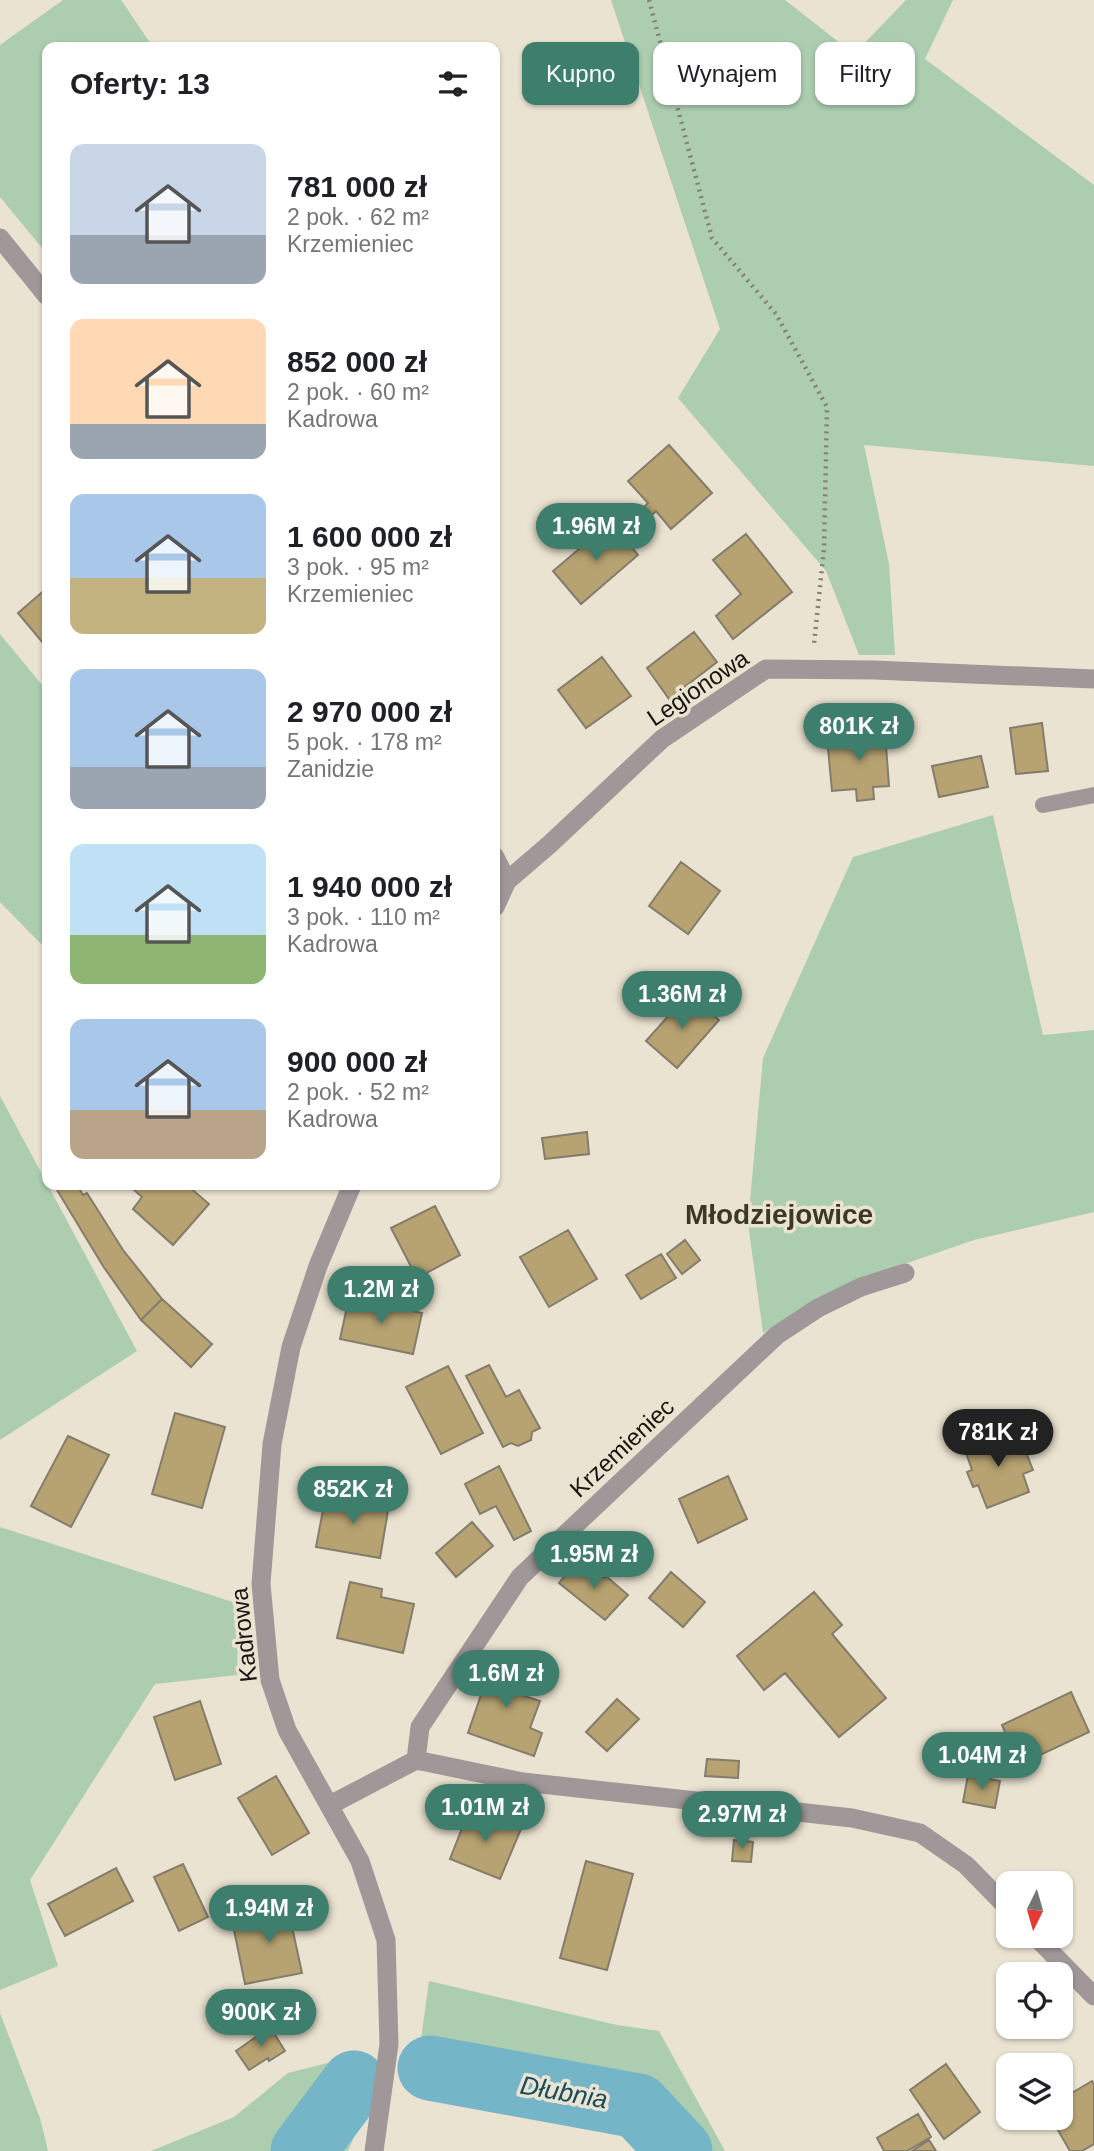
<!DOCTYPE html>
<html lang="pl">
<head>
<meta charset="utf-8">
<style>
	body { margin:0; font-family:Helvetica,sans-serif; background:#f2f2f2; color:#202124; height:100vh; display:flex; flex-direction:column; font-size:26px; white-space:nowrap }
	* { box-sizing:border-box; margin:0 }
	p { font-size:23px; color:#757577 }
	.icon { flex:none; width:38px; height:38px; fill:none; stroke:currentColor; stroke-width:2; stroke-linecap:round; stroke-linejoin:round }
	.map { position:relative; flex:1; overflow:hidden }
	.drawer { position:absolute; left:42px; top:42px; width:458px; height:1148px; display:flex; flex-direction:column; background:#fff; border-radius:14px; box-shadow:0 2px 5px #0004 }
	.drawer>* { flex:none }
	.banner { position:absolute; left:522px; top:42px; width:467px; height:63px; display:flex; gap:14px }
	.needle { width:46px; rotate:185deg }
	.tools { position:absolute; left:996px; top:1871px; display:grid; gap:14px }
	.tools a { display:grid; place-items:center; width:77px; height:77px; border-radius:14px; background:#fff; box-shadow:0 2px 5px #0004; font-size:35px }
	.price { position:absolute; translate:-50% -60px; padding:0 16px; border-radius:24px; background:#3d7e6d; color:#fff; font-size:23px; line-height:46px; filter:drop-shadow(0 2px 4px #0008) }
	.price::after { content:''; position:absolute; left:50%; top:42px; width:21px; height:16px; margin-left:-10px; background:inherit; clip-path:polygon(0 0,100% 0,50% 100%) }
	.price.active { background:#222; color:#fff }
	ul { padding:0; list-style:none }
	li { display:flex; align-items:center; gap:21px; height:175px; padding:0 28px }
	li span { display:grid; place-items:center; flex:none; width:196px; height:140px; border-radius:14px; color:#555 }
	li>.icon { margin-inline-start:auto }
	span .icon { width:84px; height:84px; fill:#fffc; stroke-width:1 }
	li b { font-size:30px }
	h2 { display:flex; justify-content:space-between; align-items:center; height:84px; padding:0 28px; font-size:30px }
	.pill { padding:0 24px; border-radius:14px; background:#fff; box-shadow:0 2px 5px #0004; font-size:24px; line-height:63px }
	.pill.active { background:#3d7e6d; color:#fff }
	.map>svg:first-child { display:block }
	.green { fill:#accdb0 }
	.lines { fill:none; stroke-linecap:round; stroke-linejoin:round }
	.river { stroke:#75b5c8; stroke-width:65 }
	.building { fill:#b7a271; stroke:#847d6c; stroke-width:2 }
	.path { stroke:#847f72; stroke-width:4.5; stroke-dasharray:2 5; stroke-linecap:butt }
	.service { stroke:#a09798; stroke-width:16 }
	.minor { stroke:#a09798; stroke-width:19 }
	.tertiary { stroke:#a09798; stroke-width:19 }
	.labels { text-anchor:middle; stroke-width:7; stroke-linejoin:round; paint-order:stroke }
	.street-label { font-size:24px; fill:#17150e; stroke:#ebe3d1 }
	.water-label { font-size:26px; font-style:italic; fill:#164d5b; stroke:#ebe3d1 }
	.quarter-label { font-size:28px; font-weight:bold; fill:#3d3728; stroke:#ebe3d1 }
</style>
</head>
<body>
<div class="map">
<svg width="1094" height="2151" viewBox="0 0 1094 2151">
	<rect width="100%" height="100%" fill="#ebe3d1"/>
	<!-- green -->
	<path class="green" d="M63,0h58l32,47h-106v207l-47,-57v-152z
		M611,0h174l69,54 52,-54h47l-28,59 169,126v281l-230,-21 25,119 6,91h-36l-33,-84 -148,-173 42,-69z
		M0,634l47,57v248l-6,5 -41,-42z
		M993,815l50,220 51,-5v182l-120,28 -104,36 -57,26 -50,31 -15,-110 15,-165 90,-201z
		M0,1096l137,255 -137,89z
		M0,1527l239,77 -2,71 -82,9 -125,196 28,86 -58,24z
		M429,1981l188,44 42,6 66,120h-81l-40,-26 -58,-19 -126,-11 1,-56z
		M0,2013l40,105 8,33h-48z
		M363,2054l1,60 -16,37h-197l83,-34 54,-44z"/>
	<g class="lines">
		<!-- river -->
		<path class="river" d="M430,2068l208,38 42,45
			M303,2151l51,-68"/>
	</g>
	<!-- building -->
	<path class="building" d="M669,445l43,48 -41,36 -15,-18 -6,6 -7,-9 5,-5 -20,-22z
		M611,522l27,33 -57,49 -28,-33z
		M746,534l46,58 -59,47 -17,-23 25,-22 -28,-34z
		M47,588v51l-4,4 -25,-30z
		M694,632l23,30 -48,37 -22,-31z
		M602,657l29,39 -45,32 -28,-38z
		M1042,723l6,48 -32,3 -6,-46z
		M885,732l4,54 -16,1 1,12 -17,2 -1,-12 -24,2 -5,-54z
		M981,756l7,31 -49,10 -7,-31z
		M681,862l39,29 -32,43 -39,-28z
		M688,994l31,26 -42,48 -31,-27z
		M587,1132l2,22 -44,5 -3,-21z
		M54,1185h23l6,10 4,-2 36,57 39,49 -21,21 -38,-54z
		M139,1185h48l22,19 -36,41 -40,-36 9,-12 -8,-7z
		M435,1206l25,49 -43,23 -26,-50z
		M568,1230l29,49 -48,28 -29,-50z
		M685,1240l15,20 -18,14 -15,-20z
		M661,1254l15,24 -35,21 -15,-24z
		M349,1298l73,15 -9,41 -73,-15z
		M162,1299l50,45 -21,23 -50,-47z
		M489,1365l17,32 13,-7 21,38 -8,4 -1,8 -13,6 -7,-3 -8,4 -37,-71z
		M448,1366l35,67 -42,21 -35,-67z
		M175,1413l50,14 -23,81 -50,-14z
		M1006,1431l7,18 10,-4 10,25 -10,4 6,18 -42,16 -9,-23 -5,2 -6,-15 5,-2 -8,-23z
		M68,1436l41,19 -38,72 -40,-21z
		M499,1466l32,65 -17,9 -18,-34 -16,8 -15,-30z
		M728,1476l19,43 -49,24 -19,-44z
		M326,1494l63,11 -9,53 -64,-11z
		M472,1522l21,24 -37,31 -20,-24z
		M571,1568l23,1 10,9 2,-2 22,19 -23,25 -46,-37z
		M671,1572l34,30 -22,25 -34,-29z
		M350,1582l32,7 -1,8 33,7 -11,49 -66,-15z
		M814,1592l28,33 -10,9 54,64 -47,39 -54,-64 -21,17 -27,-34z
		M494,1657l31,10 -9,26 24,8 -10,27 12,5 -8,23 -66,-23z
		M1071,1692l18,40 -70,33 -17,-40z
		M617,1699l22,20 -32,32 -21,-19z
		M200,1701l21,63 -46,16 -21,-63z
		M707,1759l32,2 -1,17 -33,-2z
		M968,1775l32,6 -5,27 -32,-6z
		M276,1776l33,57 -37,22 -34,-57z
		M470,1808l51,21 -21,50 -50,-20z
		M734,1840l19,2 -2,20 -19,-1z
		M586,1861l47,13 -26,96 -47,-12z
		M183,1864l25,53 -29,14 -25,-54z
		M116,1868l17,33 -68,35 -17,-32z
		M286,1899l16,74 -57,11 -11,-54 26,-6 -4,-19z
		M270,2027l15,24 -16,10 -1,-3 -19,12 -13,-19z
		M946,2064l34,48 -36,27 -34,-49z
		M1092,2081l2,3v60l-12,7h-12l-19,-33h9v-18z
		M918,2114l13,23 -24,14h-23l-7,-13z
		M929,2140l7,11h-24z"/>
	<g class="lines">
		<!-- path -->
		<path class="path" d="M649,0l63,238 64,76 51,93 -3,142 -10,95"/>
		<!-- service -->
		<path class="service" d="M1043,805l51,-10"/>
		<!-- minor -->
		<path class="minor" d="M507,881l43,-37 112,-105 104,-70 108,1 220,9
			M416,1760l4,-33 100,-150 257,-242 41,-27 43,-21 44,-14
			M330,1805l86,-45 107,22 329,36 68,15 46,32 42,43
			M1035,1936l59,60"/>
		<!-- tertiary -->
		<path class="tertiary" d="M0,238l47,58
			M495,857l12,24 -12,26
			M352,1185l-34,81 -27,81 -19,97 -11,140 9,96 17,50 73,131 26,79 3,104 -15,107"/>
	</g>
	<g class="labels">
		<!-- street labels -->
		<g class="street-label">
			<text transform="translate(698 688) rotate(-34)" y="8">Legionowa</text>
			<text transform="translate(622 1448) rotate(-43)" y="8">Krzemieniec</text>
			<text transform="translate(244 1635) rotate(-96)" y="8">Kadrowa</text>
		</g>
		<!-- water labels -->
		<g class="water-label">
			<text transform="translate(564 2092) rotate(10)" y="9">Dłubnia</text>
		</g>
		<!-- quarter labels -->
		<g class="quarter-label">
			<text x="779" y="1224">Młodziejowice</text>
		</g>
	</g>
</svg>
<div class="tools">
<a><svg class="needle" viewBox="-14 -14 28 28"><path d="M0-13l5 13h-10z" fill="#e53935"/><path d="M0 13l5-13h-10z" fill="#757577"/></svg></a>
<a><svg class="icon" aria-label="locate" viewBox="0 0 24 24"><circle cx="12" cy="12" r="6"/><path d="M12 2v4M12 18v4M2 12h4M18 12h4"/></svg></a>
<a><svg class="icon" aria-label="layers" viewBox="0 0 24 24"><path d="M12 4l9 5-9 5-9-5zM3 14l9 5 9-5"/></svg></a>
</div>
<b class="price" style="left:596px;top:563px">1.96M zł</b>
<b class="price" style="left:859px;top:763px">801K zł</b>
<b class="price" style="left:682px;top:1031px">1.36M zł</b>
<b class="price" style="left:381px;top:1326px">1.2M zł</b>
<b class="price active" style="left:998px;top:1469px">781K zł</b>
<b class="price" style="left:353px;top:1526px">852K zł</b>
<b class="price" style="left:594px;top:1591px">1.95M zł</b>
<b class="price" style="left:506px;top:1710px">1.6M zł</b>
<b class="price" style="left:982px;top:1792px">1.04M zł</b>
<b class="price" style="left:485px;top:1844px">1.01M zł</b>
<b class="price" style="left:742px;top:1851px">2.97M zł</b>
<b class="price" style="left:269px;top:1945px">1.94M zł</b>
<b class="price" style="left:261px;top:2049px">900K zł</b>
<div class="banner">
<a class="pill active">Kupno</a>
<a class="pill">Wynajem</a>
<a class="pill">Filtry</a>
</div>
<section class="drawer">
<h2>Oferty: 13<svg class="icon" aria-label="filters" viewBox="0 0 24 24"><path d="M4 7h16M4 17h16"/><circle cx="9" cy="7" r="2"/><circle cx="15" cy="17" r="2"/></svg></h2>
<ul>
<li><span style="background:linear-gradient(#c9d6e8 65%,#9aa5b1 0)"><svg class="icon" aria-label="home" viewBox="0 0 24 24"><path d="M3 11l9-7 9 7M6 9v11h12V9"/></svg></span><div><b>781 000 zł</b><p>2 pok. · 62 m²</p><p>Krzemieniec</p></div></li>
<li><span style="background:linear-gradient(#ffd9b3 75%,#9aa5b1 0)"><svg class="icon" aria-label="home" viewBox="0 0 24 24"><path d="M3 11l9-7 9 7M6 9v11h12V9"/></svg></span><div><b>852 000 zł</b><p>2 pok. · 60 m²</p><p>Kadrowa</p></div></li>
<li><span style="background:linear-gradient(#a9c7e8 60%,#c2b280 0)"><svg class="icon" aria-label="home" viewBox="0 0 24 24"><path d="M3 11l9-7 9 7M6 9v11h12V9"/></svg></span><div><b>1 600 000 zł</b><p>3 pok. · 95 m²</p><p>Krzemieniec</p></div></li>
<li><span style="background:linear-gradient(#a9c7e8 70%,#9aa5b1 0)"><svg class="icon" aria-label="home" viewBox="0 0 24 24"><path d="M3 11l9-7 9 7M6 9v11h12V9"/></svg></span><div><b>2 970 000 zł</b><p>5 pok. · 178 m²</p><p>Zanidzie</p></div></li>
<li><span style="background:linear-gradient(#bfe0f5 65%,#8fb573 0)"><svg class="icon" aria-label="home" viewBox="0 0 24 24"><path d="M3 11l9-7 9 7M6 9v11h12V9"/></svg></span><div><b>1 940 000 zł</b><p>3 pok. · 110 m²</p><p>Kadrowa</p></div></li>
<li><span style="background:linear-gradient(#a9c7e8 65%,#b9a48a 0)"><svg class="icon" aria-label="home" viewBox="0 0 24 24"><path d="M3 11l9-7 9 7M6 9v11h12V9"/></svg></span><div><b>900 000 zł</b><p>2 pok. · 52 m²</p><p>Kadrowa</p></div></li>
</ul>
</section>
</div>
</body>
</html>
